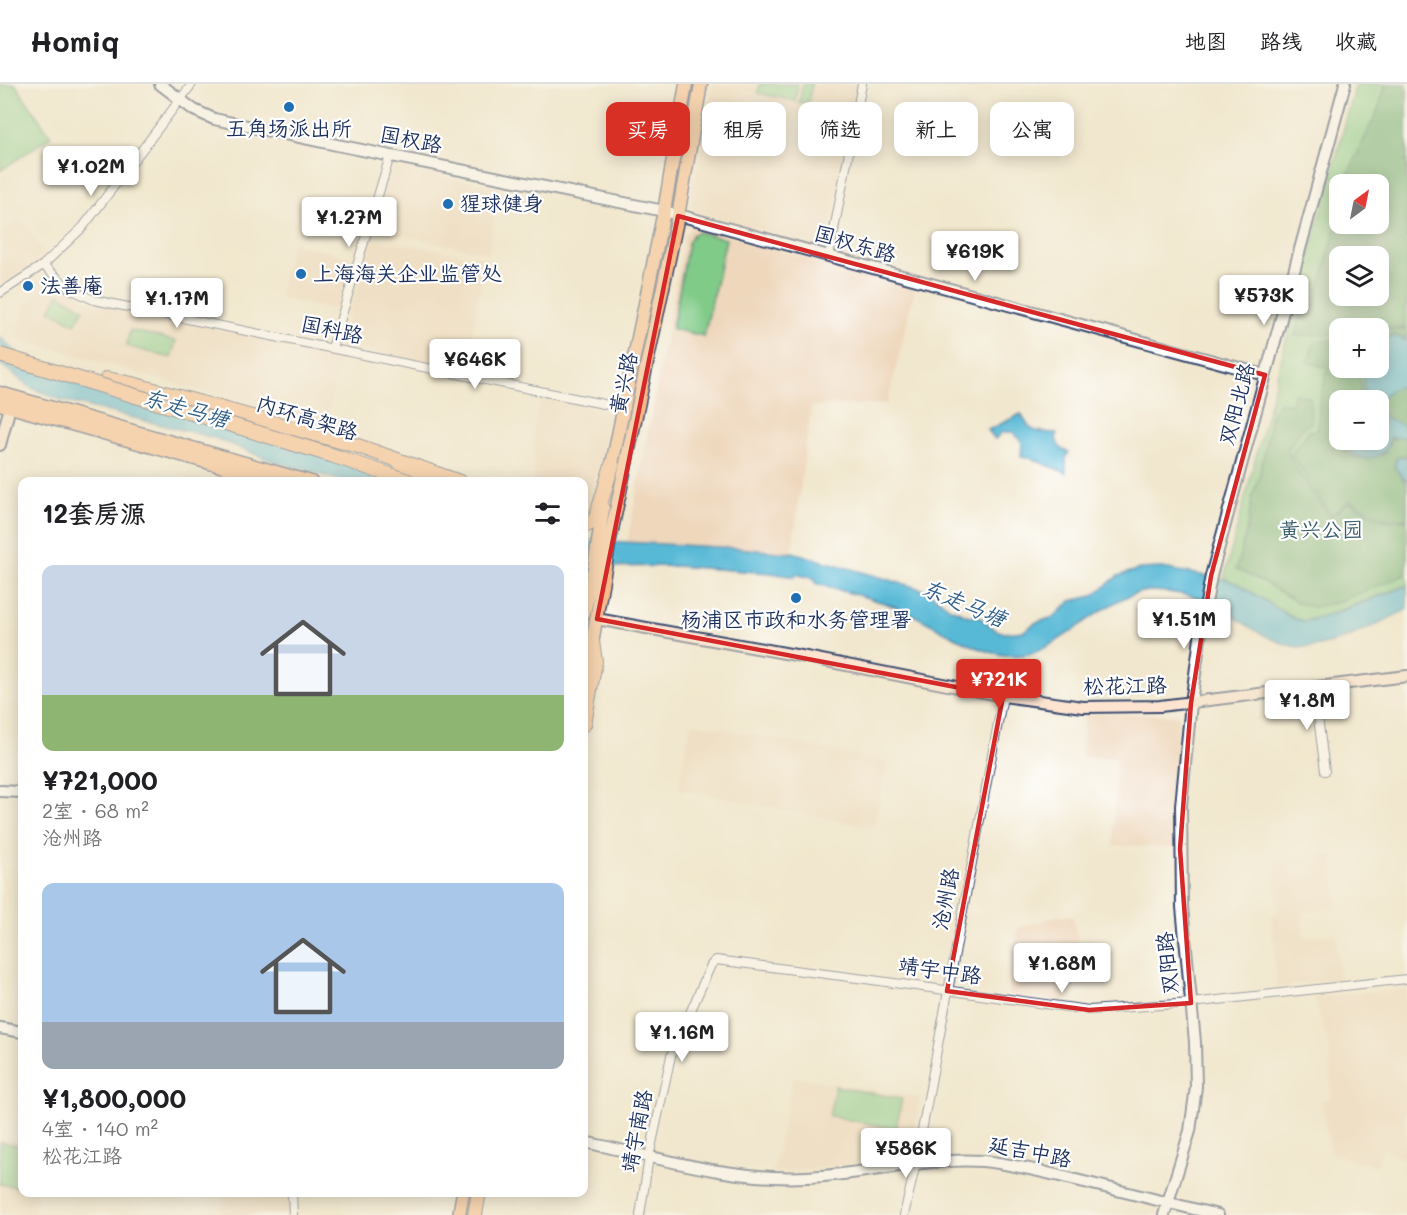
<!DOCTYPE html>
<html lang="zh">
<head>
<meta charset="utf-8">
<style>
	body { margin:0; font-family:Mali,"LXGW WenKai TC",sans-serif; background:#f6f6f6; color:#202124; height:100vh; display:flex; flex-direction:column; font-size:22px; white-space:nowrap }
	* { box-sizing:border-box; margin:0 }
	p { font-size:20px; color:#757577 }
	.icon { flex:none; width:33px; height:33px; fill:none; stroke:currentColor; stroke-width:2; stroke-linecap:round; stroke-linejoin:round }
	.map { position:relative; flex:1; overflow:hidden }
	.sheet { position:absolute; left:18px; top:393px; width:570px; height:720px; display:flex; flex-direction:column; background:#fff; border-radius:12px; box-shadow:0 3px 15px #0003 }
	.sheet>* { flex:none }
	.guide { position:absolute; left:606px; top:18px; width:570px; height:54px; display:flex; gap:12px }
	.needle { width:39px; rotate:32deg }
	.tools { position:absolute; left:1329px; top:90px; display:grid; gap:12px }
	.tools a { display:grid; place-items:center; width:60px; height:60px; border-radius:12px; background:#fff; box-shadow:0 3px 15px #0003; font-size:30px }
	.price { position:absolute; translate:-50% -51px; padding:0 14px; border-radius:6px; background:#fff; color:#222; font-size:20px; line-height:39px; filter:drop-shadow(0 2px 3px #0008) }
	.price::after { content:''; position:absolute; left:50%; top:36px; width:18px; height:14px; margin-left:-9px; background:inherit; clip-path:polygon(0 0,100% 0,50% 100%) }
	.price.selected { background:#d93025; color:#fff }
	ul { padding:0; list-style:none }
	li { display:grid; align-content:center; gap:12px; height:318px; padding:0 24px }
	li span { display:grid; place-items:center; height:186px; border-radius:12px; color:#555 }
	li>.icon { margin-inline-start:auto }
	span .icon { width:108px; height:108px; fill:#fffc; stroke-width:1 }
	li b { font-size:26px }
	h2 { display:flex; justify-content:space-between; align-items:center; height:72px; padding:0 24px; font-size:26px }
	.chip { padding:0 21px; border-radius:12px; background:#fff; box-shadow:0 3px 15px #0003; font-size:21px; line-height:54px }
	.chip.selected { background:#d93025; color:#fff }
	header { display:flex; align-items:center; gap:36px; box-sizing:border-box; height:84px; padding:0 30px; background:#fff; border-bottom:2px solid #e0e0e0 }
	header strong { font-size:28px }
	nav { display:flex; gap:33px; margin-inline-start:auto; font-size:21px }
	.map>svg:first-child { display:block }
	.built { fill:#eed7bb }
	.green { fill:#81cb88; stroke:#4e7d73; stroke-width:1.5; fill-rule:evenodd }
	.forest { fill:#68af74; stroke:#426f69; stroke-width:1.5; fill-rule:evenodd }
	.water { fill:#58b9d6; stroke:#3a749a; stroke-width:1.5 }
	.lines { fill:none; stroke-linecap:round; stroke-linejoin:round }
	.minor-casing { stroke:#3b4b6f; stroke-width:10 }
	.tertiary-casing { stroke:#3b4b6f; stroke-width:14 }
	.secondary-casing { stroke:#3b4b6f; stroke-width:14 }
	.primary-casing { stroke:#3b4b6f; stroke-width:15 }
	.trunk-casing { stroke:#3b4b6f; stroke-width:16 }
	.minor { stroke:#fff; stroke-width:8 }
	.tertiary { stroke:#fff; stroke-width:10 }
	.secondary { stroke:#fde4d1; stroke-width:10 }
	.primary { stroke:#fabb8b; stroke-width:12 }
	.trunk { stroke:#fabb8b; stroke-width:14 }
	.trunk-bridge-casing { stroke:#3b4b6f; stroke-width:16; stroke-linecap:butt }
	.trunk-bridge { stroke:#fabb8b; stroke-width:14 }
	.marked { fill:none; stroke:#d62828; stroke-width:4.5; stroke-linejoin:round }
	.poi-dot { fill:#1f6fb2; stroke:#fff; stroke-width:2 }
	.labels { text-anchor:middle; stroke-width:4.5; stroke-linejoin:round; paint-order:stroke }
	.poi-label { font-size:21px; fill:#1b2f5e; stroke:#fff; text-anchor:start }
	.street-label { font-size:21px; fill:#1b2f5e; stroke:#fff }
	.park-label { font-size:21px; fill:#3a5e6b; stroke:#fff }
	.water-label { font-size:22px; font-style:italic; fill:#305f88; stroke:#fff }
</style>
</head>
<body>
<header>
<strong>Homiq</strong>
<nav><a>地图</a><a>路线</a><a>收藏</a></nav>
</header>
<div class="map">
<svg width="1407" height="1131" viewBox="0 0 1407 1131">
	<rect width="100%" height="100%" fill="#fff"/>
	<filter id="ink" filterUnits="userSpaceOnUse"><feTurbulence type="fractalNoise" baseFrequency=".0167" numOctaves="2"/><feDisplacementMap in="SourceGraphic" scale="12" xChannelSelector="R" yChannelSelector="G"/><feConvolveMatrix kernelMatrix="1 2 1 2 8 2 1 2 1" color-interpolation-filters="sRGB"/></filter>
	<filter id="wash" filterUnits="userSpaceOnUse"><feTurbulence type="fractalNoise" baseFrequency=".008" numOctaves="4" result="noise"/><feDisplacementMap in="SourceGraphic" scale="24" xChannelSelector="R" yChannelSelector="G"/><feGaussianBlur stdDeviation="1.35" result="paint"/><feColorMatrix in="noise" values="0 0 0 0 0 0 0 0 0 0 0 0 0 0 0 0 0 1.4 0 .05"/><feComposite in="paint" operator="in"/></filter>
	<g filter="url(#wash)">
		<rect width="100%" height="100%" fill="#f1e7ce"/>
		<!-- built -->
		<path class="built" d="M712,0h146l-31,154 -3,5 -9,2 -120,-33 -4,-8z
			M393,82l106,22 -11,65 -116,-24z
			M23,136l23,37 -46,29v-53z
			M694,141l221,64 -28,115 -76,2 -19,146 -4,1 -90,-7 -71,-3 58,-308z
			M372,154l114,21 -21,111 -126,-24z
			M292,158l60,16 -14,52 -60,-12z
			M53,195l37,23 251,52 -16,72 -308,-88 8,-34z
			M541,311l69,16 -21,107h-5v-36h-50l-1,-52z
			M1084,629l95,2 -5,133 -61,-3 3,-87 -35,-1z
			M691,638l196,40 -13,66 -196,-39z
			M1333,772l4,52 -35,4 1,26 33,-4 4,45 -63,9 -6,-74 6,-1 -1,-53z
			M1072,831l10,40 -8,32 -10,15 -56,-8 10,-66 40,-12z
			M1407,905v171l-25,-10 -5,17 -46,-14 -10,-53 10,-1 -1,-50 -16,-52z
			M793,993l127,21 -11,58 -107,15 -29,1z
			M0,1055l22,4v49l15,1 -3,22h-34z
			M225,1109h64l1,22h-70z"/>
		<!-- green -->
		<path class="green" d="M0,0h15l36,52 -51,35z
			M760,0h38l-3,17 -37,-8z
			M803,0h9l-4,20 -9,-2z
			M1356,0h51v257l-2,-1h-24l-2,1 -1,-13h-38v40h22l3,22 -7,10h-18c0,31 -8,48 29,58l19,-14 3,-7h16v20l-5,1 -5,12 10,12v103l-77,29 -26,7 -12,-4 -54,-33 -14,-6 79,-302zM1340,100h38v40h-38zM1340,172h38v40h-38z
			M698,148l28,7 -22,97 -32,-7 16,-86 5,-9z
			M59,210l25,15 -9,15 -25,-14z
			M130,246l46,11 -5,17 -45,-12z
			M835,1002l67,13 -6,30 -67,-13z
			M0,1058l22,4v42l-22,-4z"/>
		<!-- forest -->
		<path class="forest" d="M1386,0h21v244h-67l-1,5 -44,3 10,-33 10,3 24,-90 1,8h38v-40h-24l1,-6 -7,-4 29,-62zM1340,172h38v40h-38z
			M1387,245l20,1v9l-13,-5 -15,4v-7z
			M1339,255l1,29h20l-1,6 3,16 -9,10h-13c0,10 -5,31 -2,39 8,24 29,22 47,14l6,-14 8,-2 8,1v17l-9,1 -3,4 -1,7 13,17v35l-23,-1 -34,-18 -19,15 -40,-61 18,-23 9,-1 1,-27 9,-35 -21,-6 8,-20z
			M1397,302h10v43c-23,-14 -47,-20 -10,-43z
			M1293,309l17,4 1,26 -8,4 -16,24 11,21 32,45 19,-15 33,18h25v54l-72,29 -22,4 -15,-4 -33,-20 -29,-14 11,-40 5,-31 7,-21 13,-63 7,-12 12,2z"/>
		<!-- water -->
		<path class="water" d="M1393,252l14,5v45c-13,0 -22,5 -28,17l-1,-3h-20l7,-10 -3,-22h16l1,-27z
			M0,253l33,31 387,113h-77l-68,-19 -60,-24 -154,-38 -31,-13 -30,-23z
			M1379,324l5,10 15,5 8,6v8h-16c-3,4 -3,10 -6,13 -15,16 -37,6 -45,-10h38z
			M1021,330c11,20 13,18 36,19 -3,9 3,17 12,19l-3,6v15l-36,-15 -9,-1 1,-15 -9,-10h-11l-7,7 -7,-9z
			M1399,373h8v25l-12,-15 1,-6z
			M584,456l153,8 51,5 4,-1 136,39 22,17 19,8h9l18,14 8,3 20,-2 11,-8 19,-6 17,-16 22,-5 25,-20 22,-7 22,-1 61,11 15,5 54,34 12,4 27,-7 76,-29v24c-31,13 -63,34 -97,37 -23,3 -56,-16 -74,-29 -5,-4 -8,-10 -14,-12 -21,-9 -48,-14 -71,-15 -36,-1 -85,52 -119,62 -47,14 -96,-32 -139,-47 -25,-9 -52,-15 -78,-23l1,-4 -20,-5 -1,3 -24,-4 -96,-7 -76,1 -15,-3z"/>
	</g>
	<g filter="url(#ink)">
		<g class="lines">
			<!-- minor casing -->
			<g class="minor-casing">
				<path id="minor" d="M829,172l33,-172
					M43,181l27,24 24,11 529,108
					M0,209l43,-28 40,-38 109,-143
					M332,264l58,-192
					M1314,603l11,84
					M292,1108l1,23
					M640,1131l9,-58 22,-101 40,-91 5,-5 149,19 224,31 102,-7 216,-24
					M904,1131l12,-52 87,-467"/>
			</g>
			<!-- tertiary casing -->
			<g class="tertiary-casing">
				<path id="tertiary" d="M160,0l34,26 20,9 123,26 327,66 601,164
					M0,707l22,1
					M0,944l22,4
					M584,1058c74,15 147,39 223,35 59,-2 117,-20 176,-16 30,3 60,11 89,18 49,12 97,24 146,36
					M1164,1131l26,-84 6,-44 -1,-45 -13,-135 -1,-101 10,-103 10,-72 10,-55 134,-492"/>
			</g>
			<!-- secondary casing -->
			<g class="secondary-casing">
				<path id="secondary" d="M0,361l12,-46
					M597,535l204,37 202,40 80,11 77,-1 247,-30"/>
			</g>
			<!-- primary casing -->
			<g class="primary-casing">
				<path id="primary" d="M0,309l311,89
					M0,320l277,78
					M610,390l54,-263 22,-127
					M584,529l10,-45 9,-60
					M591,565l19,-110 68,-323 23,-132
					M459,1131l4,-23"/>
			</g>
			<!-- trunk casing -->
			<g class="trunk-casing">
				<path id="trunk" d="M107,295l25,5 226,62 102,36
					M401,385l28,13
					M584,442l9,-4 3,-4 16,-53
					M584,640l11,-63 -3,-19
					M475,1131l4,-23"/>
			</g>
			<!-- minor -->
			<use href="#minor" class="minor"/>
			<!-- tertiary -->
			<use href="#tertiary" class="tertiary"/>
			<!-- secondary -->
			<use href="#secondary" class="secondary"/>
			<!-- primary -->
			<use href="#primary" class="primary"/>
			<!-- trunk -->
			<use href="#trunk" class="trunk"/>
			<!-- trunk-bridge casing -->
			<g class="trunk-bridge-casing">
				<path id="trunk-bridge" d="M0,271l331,100 80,27"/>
			</g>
			<!-- trunk-bridge -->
			<use href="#trunk-bridge" class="trunk-bridge"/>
		</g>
	</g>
	<!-- marked area -->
	<path d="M0 0H1407V1131H0ZM678,132l587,159 -54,201 -20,127 -11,146 11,154 -102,7 -142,-19 56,-295 -406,-77z" fill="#f1e7ce" fill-opacity=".55" fill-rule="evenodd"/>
	<path class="marked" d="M678,132l587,159 -54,201 -20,127 -11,146 11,154 -102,7 -142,-19 56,-295 -406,-77z"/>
	<!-- markers -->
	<g class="poi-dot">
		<circle cx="289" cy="23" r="6"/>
		<circle cx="448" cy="120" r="6"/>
		<circle cx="301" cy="190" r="6"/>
		<circle cx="28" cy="202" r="6"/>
		<circle cx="796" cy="514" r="6"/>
	</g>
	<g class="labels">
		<!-- poi labels -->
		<g class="poi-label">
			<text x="289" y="52" text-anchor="middle">五角场派出所</text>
			<text x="460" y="127">猩球健身</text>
			<text x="313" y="197">上海海关企业监管处</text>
			<text x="40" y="209">法善庵</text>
			<text x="796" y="543" text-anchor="middle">杨浦区市政和水务管理署</text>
		</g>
		<!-- street labels -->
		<g class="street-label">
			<text transform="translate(411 56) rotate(11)" y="7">国权路</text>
			<text transform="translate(855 160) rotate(16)" y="7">国权东路</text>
			<text transform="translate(332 246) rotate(12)" y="7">国科路</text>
			<text transform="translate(624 299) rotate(-78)" y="7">黄兴路</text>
			<text transform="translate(1237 320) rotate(-75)" y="7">双阳北路</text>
			<text transform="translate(307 334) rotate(17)" y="7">内环高架路</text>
			<text transform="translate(1125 602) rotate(-1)" y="7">松花江路</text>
			<text transform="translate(946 815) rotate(-79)" y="7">沧州路</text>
			<text transform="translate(1168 879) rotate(-96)" y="7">双阳路</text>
			<text transform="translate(940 887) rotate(8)" y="7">靖宇中路</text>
			<text transform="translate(637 1047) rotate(-79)" y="7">靖宇南路</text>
			<text transform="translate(1030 1068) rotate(11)" y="7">延吉中路</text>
		</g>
		<!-- park labels -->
		<g class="park-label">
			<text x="1321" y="453">黄兴公园</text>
		</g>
		<!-- water labels -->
		<g class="water-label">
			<text transform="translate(186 324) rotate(16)" y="8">东走马塘</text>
			<text transform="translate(964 519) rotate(23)" y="8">东走马塘</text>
		</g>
	</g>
</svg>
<div class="tools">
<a><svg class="needle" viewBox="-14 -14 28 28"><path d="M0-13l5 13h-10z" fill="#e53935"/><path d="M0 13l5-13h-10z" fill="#757577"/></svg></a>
<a><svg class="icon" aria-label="layers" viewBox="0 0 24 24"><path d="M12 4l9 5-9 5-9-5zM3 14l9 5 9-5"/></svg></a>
<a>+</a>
<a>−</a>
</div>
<b class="price" style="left:91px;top:113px">¥1.02M</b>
<b class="price" style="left:349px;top:164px">¥1.27M</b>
<b class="price" style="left:975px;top:198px">¥619K</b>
<b class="price" style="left:1264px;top:242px">¥573K</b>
<b class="price" style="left:177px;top:245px">¥1.17M</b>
<b class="price" style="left:475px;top:306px">¥646K</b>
<b class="price" style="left:1184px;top:566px">¥1.51M</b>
<b class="price selected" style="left:999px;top:626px">¥721K</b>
<b class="price" style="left:1307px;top:647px">¥1.8M</b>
<b class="price" style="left:1062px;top:910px">¥1.68M</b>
<b class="price" style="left:682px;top:979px">¥1.16M</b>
<b class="price" style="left:906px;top:1095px">¥586K</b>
<div class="guide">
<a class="chip selected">买房</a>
<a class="chip">租房</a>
<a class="chip">筛选</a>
<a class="chip">新上</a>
<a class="chip">公寓</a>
</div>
<section class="sheet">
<h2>12套房源<svg class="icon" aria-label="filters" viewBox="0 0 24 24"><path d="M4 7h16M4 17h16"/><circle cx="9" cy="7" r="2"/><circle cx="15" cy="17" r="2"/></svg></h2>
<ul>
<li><span style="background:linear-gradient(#c9d6e8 70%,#8fb573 0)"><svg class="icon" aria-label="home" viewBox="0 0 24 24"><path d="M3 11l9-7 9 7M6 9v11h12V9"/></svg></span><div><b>¥721,000</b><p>2室 · 68 m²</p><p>沧州路</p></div></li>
<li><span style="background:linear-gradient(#a9c7e8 75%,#9aa5b1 0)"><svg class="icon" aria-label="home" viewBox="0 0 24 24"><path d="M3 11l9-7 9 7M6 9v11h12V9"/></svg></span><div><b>¥1,800,000</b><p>4室 · 140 m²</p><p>松花江路</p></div></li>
</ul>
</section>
</div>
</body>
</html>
